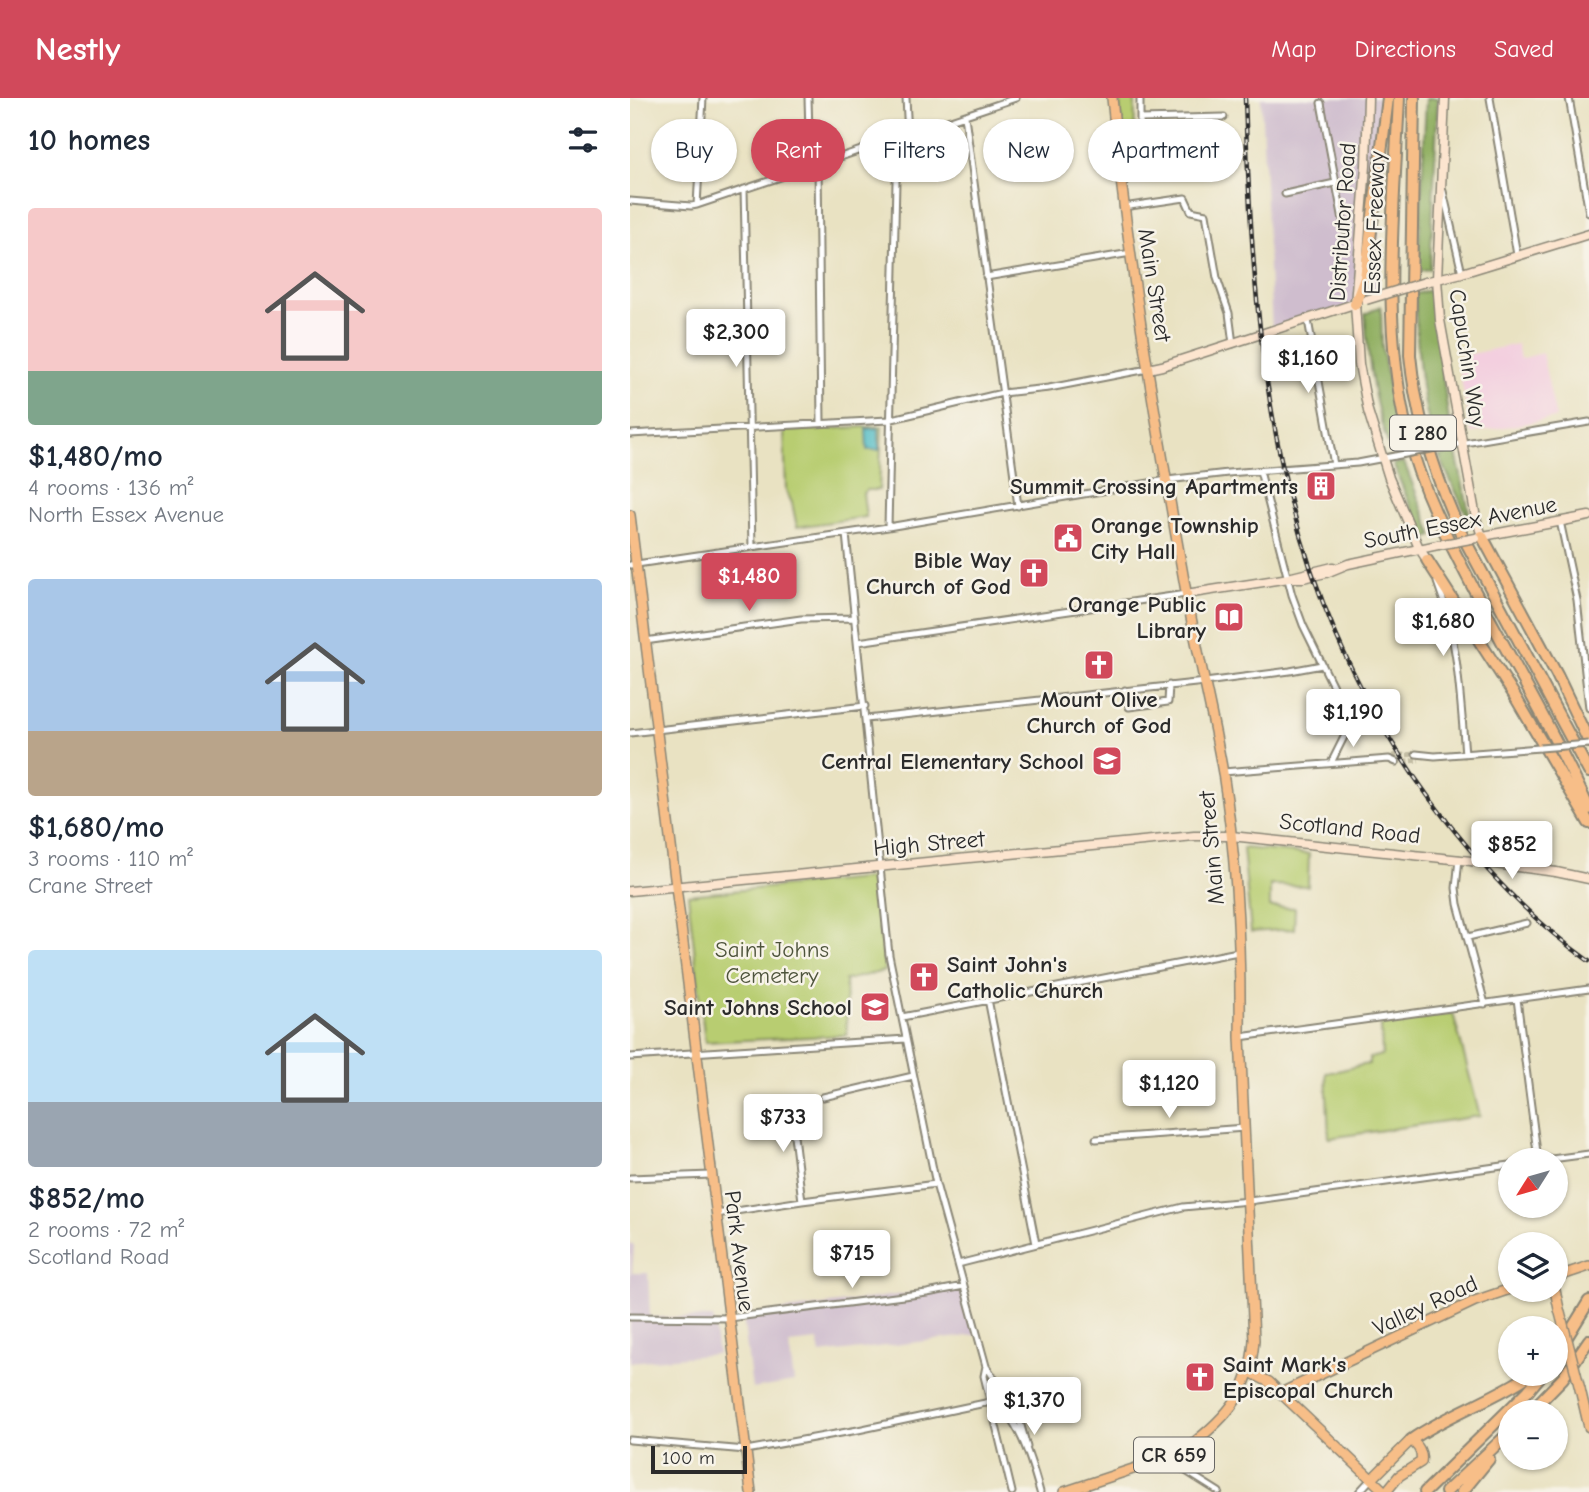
<!DOCTYPE html>
<html lang="en">
<head>
<meta charset="utf-8">
<style>
	body { margin:0; font-family:"Comic Neue",sans-serif; background:#f6f6f7; color:#1f2937; height:100vh; display:flex; flex-direction:column; font-size:26px; white-space:nowrap }
	* { box-sizing:border-box; margin:0 }
	p { font-size:23px; color:#747a83 }
	.icon { flex:none; width:38px; height:38px; fill:none; stroke:currentColor; stroke-width:2; stroke-linecap:round; stroke-linejoin:round }
	.map { position:relative; flex:1; overflow:hidden }
	.panel { display:flex; flex-direction:column; background:#fff; width:630px }
	.panel>* { flex:none }
	.top-card { position:absolute; left:21px; top:21px; width:665px; height:63px; display:flex; gap:14px }
	.needle { width:46px; rotate:233deg }
	.buttons { position:absolute; left:868px; top:1050px; display:grid; gap:14px }
	.buttons a { display:grid; place-items:center; width:70px; height:70px; border-radius:50%; background:#fff; box-shadow:0 2px 5px #0004; font-size:35px }
	.scale { position:absolute; left:21px; bottom:18px; width:96px; box-sizing:border-box; padding-left:7px; border:4px solid #2b2b2b; border-top:0; font-size:19px; line-height:24px; white-space:nowrap; color:#2b2b2b; -webkit-text-stroke:5px #f7f3e8; paint-order:stroke }
	.price { position:absolute; translate:-50% -60px; padding:0 16px; border-radius:7px; background:#fff; color:#222; font-size:23px; line-height:46px; filter:drop-shadow(0 2px 4px #0008) }
	.price::after { content:''; position:absolute; left:50%; top:42px; width:21px; height:16px; margin-left:-10px; background:inherit; clip-path:polygon(0 0,100% 0,50% 100%) }
	.price.selected { background:#d1495b; color:#fff }
	ul { padding:0; list-style:none }
	li { display:grid; align-content:center; gap:14px; height:371px; padding:0 28px }
	li span { display:grid; place-items:center; height:217px; border-radius:7px; color:#555 }
	li>.icon { margin-inline-start:auto }
	span .icon { width:126px; height:126px; fill:#fffc; stroke-width:1 }
	li b { font-size:30px }
	h2 { display:flex; justify-content:space-between; align-items:center; height:84px; padding:0 28px; font-size:30px }
	.pill { padding:0 24px; border-radius:32px; background:#fff; box-shadow:0 2px 5px #0004; font-size:24px; line-height:63px }
	.pill.selected { background:#d1495b; color:#fff }
	header { display:flex; align-items:center; gap:42px; box-sizing:border-box; height:98px; padding:0 35px; background:#d1495b; color:#fff }
	header strong { font-size:33px }
	nav { display:flex; gap:38px; margin-inline-start:auto; font-size:24px }
	main { display:flex; flex:1; min-height:0 }
	.map>svg:first-child { display:block }
	.built { fill:#f3cfdf }
	.industrial { fill:#cfbdce }
	.green { fill:#b8cd71; stroke:#727c4e; stroke-width:2 }
	.forest { fill:#92b063; stroke:#5e6e47; stroke-width:2 }
	.water { fill:#4ab9c2; stroke:#3a7276; stroke-width:2 }
	.lines { fill:none; stroke-linecap:round; stroke-linejoin:round }
	.minor-tunnel { stroke:#c3bda4; stroke-width:5; stroke-dasharray:5 2.5; stroke-linecap:butt }
	.minor-casing { stroke:#8a8676; stroke-width:9 }
	.secondary-casing { stroke:#8a8676; stroke-width:11 }
	.primary-casing { stroke:#8a8676; stroke-width:12 }
	.motorway-casing { stroke:#8a8676; stroke-width:14 }
	.minor { stroke:#fff; stroke-width:5 }
	.secondary { stroke:#fce5cf; stroke-width:8 }
	.primary { stroke:#f7be88; stroke-width:9 }
	.motorway { stroke:#f7be88; stroke-width:10 }
	.rail-casing { stroke:#2b2b2b; stroke-width:4.5 }
	.rail { stroke:#f7f3e8; stroke-width:2; stroke-dasharray:5; stroke-linecap:butt }
	.minor-bridge-casing { stroke:#8a8676; stroke-width:9; stroke-linecap:butt }
	.secondary-bridge-casing { stroke:#8a8676; stroke-width:11; stroke-linecap:butt }
	.primary-bridge-casing { stroke:#8a8676; stroke-width:12; stroke-linecap:butt }
	.minor-bridge { stroke:#fff; stroke-width:5 }
	.secondary-bridge { stroke:#fce5cf; stroke-width:8 }
	.primary-bridge { stroke:#f7be88; stroke-width:9 }
	.labels { text-anchor:middle; stroke-width:5; stroke-linejoin:round; paint-order:stroke }
	.shield { fill:#f7f3e8; stroke:#686764; stroke-width:2 }
	.shield-label { font-size:21px; font-weight:bold; fill:#2b2b2b }
	.street-label { font-size:23px; fill:#2b2b2b; stroke:#f7f3e8 }
	.poi-label { font-size:23px; font-weight:bold; fill:#2b2b2b; stroke:#f7f3e8; text-anchor:end }
	.park-label { font-size:23px; fill:#4e543c; stroke:#f7f3e8 }
</style>
</head>
<body>
<header>
<strong>Nestly</strong>
<nav><a>Map</a><a>Directions</a><a>Saved</a></nav>
</header>
<main>
<section class="panel">
<h2>10 homes<svg class="icon" aria-label="filters" viewBox="0 0 24 24"><path d="M4 7h16M4 17h16"/><circle cx="9" cy="7" r="2"/><circle cx="15" cy="17" r="2"/></svg></h2>
<ul>
<li><span style="background:linear-gradient(#f6c9c9 75%,#7fa58c 0)"><svg class="icon" aria-label="home" viewBox="0 0 24 24"><path d="M3 11l9-7 9 7M6 9v11h12V9"/></svg></span><div><b>$1,480/mo</b><p>4 rooms · 136 m²</p><p>North Essex Avenue</p></div></li>
<li><span style="background:linear-gradient(#a9c7e8 70%,#b9a48a 0)"><svg class="icon" aria-label="home" viewBox="0 0 24 24"><path d="M3 11l9-7 9 7M6 9v11h12V9"/></svg></span><div><b>$1,680/mo</b><p>3 rooms · 110 m²</p><p>Crane Street</p></div></li>
<li><span style="background:linear-gradient(#bfe0f5 70%,#9aa5b1 0)"><svg class="icon" aria-label="home" viewBox="0 0 24 24"><path d="M3 11l9-7 9 7M6 9v11h12V9"/></svg></span><div><b>$852/mo</b><p>2 rooms · 72 m²</p><p>Scotland Road</p></div></li>
</ul>
</section>
<div class="map">
<svg width="959" height="1394" viewBox="0 0 959 1394">
	<rect width="100%" height="100%" fill="#f7f3e8"/>
	<filter id="ink" filterUnits="userSpaceOnUse"><feTurbulence type="fractalNoise" baseFrequency=".0143" numOctaves="2"/><feDisplacementMap in="SourceGraphic" scale="14" xChannelSelector="R" yChannelSelector="G"/><feConvolveMatrix kernelMatrix="1 2 1 2 8 2 1 2 1" color-interpolation-filters="sRGB"/></filter>
	<filter id="wash" filterUnits="userSpaceOnUse"><feTurbulence type="fractalNoise" baseFrequency=".00686" numOctaves="4" result="noise"/><feDisplacementMap in="SourceGraphic" scale="28" xChannelSelector="R" yChannelSelector="G"/><feGaussianBlur stdDeviation="1.57" result="paint"/><feColorMatrix in="noise" values="0 0 0 0 0 0 0 0 0 0 0 0 0 0 0 0 0 1.4 0 .05"/><feComposite in="paint" operator="in"/></filter>
	<g filter="url(#wash)">
		<rect width="100%" height="100%" fill="#e9e2c2"/>
		<!-- built -->
		<path class="built" d="M887,246l3,15 22,-6 14,65 -85,15 -14,-76z"/>
		<!-- industrial -->
		<path class="industrial" d="M631,0h123l-7,198 -105,36z
			M0,1146l4,1 -2,28h16l2,44 63,1 5,36 -88,8z
			M332,1188l14,49 -156,19 -2,-13 -29,3 5,38 -42,7 -9,-73z"/>
		<!-- green -->
		<path class="green" d="M489,0h16l-1,66 -3,4 -5,-5z
			M252,328l-3,64h-12l-4,3 3,24 -69,10 -5,-24 -6,-13 -2,-59z
			M613,750l66,6 -1,32 -38,-1v22l25,1 -1,21 -43,3z
			M243,780l12,93 -40,9 2,55 -142,7 -17,-147z
			M823,915l27,103 -151,22 -3,-65c16,-2 28,-7 43,-9v-6l13,-3 -1,-30z"/>
		<!-- forest -->
		<path class="forest" d="M796,0h12l-8,171 -12,2z
			M801,192l20,146 -18,2c-14,-47 -16,-95 -18,-144z
			M751,208l1,40 17,99 -10,2c-16,-44 -21,-87 -24,-133z
			M826,355l16,73 -33,-70z
			M774,364l29,74 -9,3 -31,-75z"/>
		<!-- water -->
		<path class="water" d="M249,330v22h-12l-1,-21z"/>
	</g>
	<g filter="url(#ink)">
		<g class="lines">
			<!-- minor-tunnel -->
			<path class="minor-tunnel" d="M762,658l24,-2
				M766,664l23,-2"/>
			<!-- minor casing -->
			<g class="minor-casing">
				<path id="minor" d="M178,0l2,68
					M276,0l2,37
					M860,0l27,157
					M939,0l20,115
					M691,5l24,128
					M335,18l53,390
					M510,21l84,-2
					M188,66l3,259
					M492,87l18,-19v-68
					M114,91l8,358
					M813,93l19,82
					M655,96l50,-11
					M0,103l61,5 6,-1 319,-107
					M67,107l6,-107
					M493,109l62,-9 6,13 15,3 11,64 12,35 4,31
					M356,179l145,-24
					M678,222l26,145
					M0,336l258,-14 114,-27 47,-5 99,-19
					M817,348l142,-24
					M630,373l32,124 11,30 48,98 -20,40
					M930,423l17,79 12,108
					M258,429l9,-388
					M216,436l43,421 47,229 50,182 -2,10 28,116
					M0,467l258,-38 279,-47 61,-7 130,-10 37,-7
					M807,484c21,55 23,113 28,172
					M15,543l156,-22 54,-1
					M228,544l328,-48
					M495,592l4,17 39,-5 1,-17
					M236,621l339,-37 85,-11 32,-6
					M0,635l235,-27
					M786,656l19,2 105,-8
					M593,674l166,-13 7,3
					M829,761l-3,29 2,16 27,100
					M838,839l59,-14
					M358,901l48,245
					M887,901l21,161
					M272,919l336,-65
					M610,939l349,-48
					M0,959l276,-18
					M193,999l90,-21
					M160,1005l12,98
					M466,1041l149,-11
					M914,1062l45,-6
					M0,1080l81,-3
					M86,1116l86,-13 134,-17
					M328,1166l225,-57 66,-6 261,-36
					M0,1219l99,1 198,-25 37,-7
					M356,1268l32,49 9,32
					M360,1304c28,8 43,65 50,90
					M0,1342l116,10 112,-20 132,-28
					M535,1360l54,34
					M729,1394l12,-13"/>
			</g>
			<!-- secondary casing -->
			<g class="secondary-casing">
				<path id="secondary" d="M738,0l-2,68 -11,138 4,60 9,47 21,67 30,70 8,12
					M815,0l-8,181 3,41 36,198 6,18
					M795,184l37,-9 127,-39
					M518,271l14,-3 195,-63
					M848,439l111,-21
					M662,479l41,-10
					M556,496l103,-16h14l23,-5 22,-9 90,-19
					M926,774l33,7
					M0,793l564,-55h37l240,25"/>
			</g>
			<!-- primary casing -->
			<g class="primary-casing">
				<path id="primary" d="M0,417l121,977
					M926,1179l33,-11
					M925,1192l4,19
					M620,1274l19,10 116,110
					M950,1291l9,38
					M651,1295l194,-92 35,-12
					M742,1381l39,-39c7,6 12,12 10,22l-22,14 -13,16
					M434,1394l117,-39c43,-34 69,-56 73,-113l-14,-303c1,-87 -3,-177 -17,-264 -11,-63 -27,-125 -38,-187 -29,-162 -57,-324 -73,-488"/>
			</g>
			<!-- motorway casing -->
			<g class="motorway-casing">
				<path id="motorway" d="M769,0c-5,110 -18,225 8,334 14,58 43,112 71,165 37,70 78,139 111,212
					M784,0l-4,257c6,63 24,119 50,176l129,241
					M725,206l10,-26 23,-180
					M852,438l75,139 32,67
					M797,462l86,133 76,130
					M926,1257l33,-54
					M900,1314l33,-34 26,-38
					M781,1342c37,-26 82,-40 120,-66
					M795,1394l103,-101 14,-17
					M816,1394l64,-60
					M832,1394l27,-33"/>
			</g>
			<!-- minor -->
			<use href="#minor" class="minor"/>
			<!-- secondary -->
			<use href="#secondary" class="secondary"/>
			<!-- primary -->
			<use href="#primary" class="primary"/>
			<!-- motorway -->
			<use href="#motorway" class="motorway"/>
			<!-- rail casing -->
			<g class="rail-casing">
				<path id="rail" d="M615,0c9,257 28,486 185,701 45,61 97,118 159,162"/>
			</g>
			<!-- rail -->
			<use href="#rail" class="rail"/>
			<!-- minor-bridge casing -->
			<g class="minor-bridge-casing">
				<path id="minor-bridge" d="M765,358l52,-10
					M910,650l49,-4"/>
			</g>
			<!-- secondary-bridge casing -->
			<g class="secondary-bridge-casing">
				<path id="secondary-bridge" d="M736,202l59,-18
					M808,447l38,-7
					M841,763l85,11"/>
			</g>
			<!-- primary-bridge casing -->
			<g class="primary-bridge-casing">
				<path id="primary-bridge" d="M929,1211l21,80"/>
			</g>
			<!-- minor-bridge -->
			<use href="#minor-bridge" class="minor-bridge"/>
			<!-- secondary-bridge -->
			<use href="#secondary-bridge" class="secondary-bridge"/>
			<!-- primary-bridge -->
			<use href="#primary-bridge" class="primary-bridge"/>
		</g>
	</g>
	<!-- icons -->
	<defs>
		<g id="building-square" transform="scale(1.575)"><rect x="-9" y="-9" width="18" height="18" rx="4" fill="#d1495b" stroke="#f7f3e8"/><path d="M-4-6H4V6H1V3H-1V6H-4ZM-2.5-4.3h1.7v1.8h-1.7ZM.8-4.3h1.7v1.8H.8ZM-2.5-1h1.7V.8h-1.7ZM.8-1h1.7V.8H.8Z" fill="#fff"/></g>
		<g id="civic-square" transform="scale(1.575)"><rect x="-9" y="-9" width="18" height="18" rx="4" fill="#d1495b" stroke="#f7f3e8"/><path d="M-.6-6.5H3V-4.5H.6V-3L4-1V1h2V6H-6V1h2V-1L-.6-3ZM-1.2 2.5V6h2.4V2.5Z" fill="#fff"/></g>
		<g id="church-square" transform="scale(1.575)"><rect x="-9" y="-9" width="18" height="18" rx="4" fill="#d1495b" stroke="#f7f3e8"/><path d="M-1.2-6h2.4v3.5h3.3v2.4h-3.3V6h-2.4V-.1h-3.3v-2.4h3.3Z" fill="#fff"/></g>
		<g id="library-square" transform="scale(1.575)"><rect x="-9" y="-9" width="18" height="18" rx="4" fill="#d1495b" stroke="#f7f3e8"/><path d="M-6-4Q-3-5.5-.7-3.5V5Q-3 3-6 4ZM6-4Q3-5.5 .7-3.5V5Q3 3 6 4Z" fill="#fff"/></g>
		<g id="school-square" transform="scale(1.575)"><rect x="-9" y="-9" width="18" height="18" rx="4" fill="#d1495b" stroke="#f7f3e8"/><path d="M0-5L7-2L0 1L-7-2ZM-4 1L0 2.5L4 1V4Q0 6-4 4Z" fill="#fff"/></g>
	</defs>
	<g fill-rule="evenodd">
		<use href="#building-square" x="691" y="388"/>
		<use href="#civic-square" x="438" y="440"/>
		<use href="#church-square" x="404" y="475"/>
		<use href="#library-square" x="599" y="519"/>
		<use href="#church-square" x="469" y="567"/>
		<use href="#school-square" x="477" y="663"/>
		<use href="#church-square" x="294" y="879"/>
		<use href="#school-square" x="245" y="909"/>
		<use href="#church-square" x="570" y="1279"/>
	</g>
	<g class="labels">
		<!-- shield labels -->
		<g class="shield">
			<rect x="760" y="317.5" width="66" height="35" rx="5"/>
			<rect x="504" y="1339.5" width="80" height="35" rx="5"/>
		</g>
		<g class="shield-label">
			<text x="793" y="342">I 280</text>
			<text x="544" y="1364">CR 659</text>
		</g>
		<!-- street labels -->
		<g class="street-label">
			<text transform="translate(712 124) rotate(-86)" y="8">Distributor Road</text>
			<text transform="translate(744 125) rotate(-88)" y="8">Essex Freeway</text>
			<text transform="translate(525 187) rotate(81)" y="8">Main Street</text>
			<text transform="translate(838 260) rotate(81)" y="8">Capuchin Way</text>
			<text transform="translate(830 424) rotate(-11)" y="8">South Essex Avenue</text>
			<text transform="translate(720 730) rotate(6)" y="8">Scotland Road</text>
			<text transform="translate(299 745) rotate(-5)" y="8">High Street</text>
			<text transform="translate(581 750) rotate(-95)" y="8">Main Street</text>
			<text transform="translate(110 1153) rotate(83)" y="8">Park Avenue</text>
			<text transform="translate(795 1207) rotate(-25)" y="8">Valley Road</text>
		</g>
		<!-- poi labels -->
		<g class="poi-label">
			<text x="668" y="396">Summit Crossing Apartments</text>
			<text x="461" y="435" text-anchor="start">Orange Township<tspan x="461" dy="26">City Hall</tspan></text>
			<text x="381" y="470">Bible Way<tspan x="381" dy="26">Church of God</tspan></text>
			<text x="576" y="514">Orange Public<tspan x="576" dy="26">Library</tspan></text>
			<text x="469" y="609" text-anchor="middle">Mount Olive<tspan x="469" dy="26">Church of God</tspan></text>
			<text x="454" y="671">Central Elementary School</text>
			<text x="317" y="874" text-anchor="start">Saint John's<tspan x="317" dy="26">Catholic Church</tspan></text>
			<text x="222" y="917">Saint Johns School</text>
			<text x="593" y="1274" text-anchor="start">Saint Mark's<tspan x="593" dy="26">Episcopal Church</tspan></text>
		</g>
		<!-- park labels -->
		<g class="park-label">
			<text x="142" y="859">Saint Johns<tspan x="142" dy="26">Cemetery</tspan></text>
		</g>
	</g>
</svg>
<div class="buttons">
<a><svg class="needle" viewBox="-14 -14 28 28"><path d="M0-13l5 13h-10z" fill="#e53935"/><path d="M0 13l5-13h-10z" fill="#747a83"/></svg></a>
<a><svg class="icon" aria-label="layers" viewBox="0 0 24 24"><path d="M12 4l9 5-9 5-9-5zM3 14l9 5 9-5"/></svg></a>
<a>+</a>
<a>−</a>
</div>
<div class="scale">100 m</div>
<b class="price" style="left:106px;top:271px">$2,300</b>
<b class="price" style="left:678px;top:297px">$1,160</b>
<b class="price selected" style="left:119px;top:515px">$1,480</b>
<b class="price" style="left:813px;top:560px">$1,680</b>
<b class="price" style="left:723px;top:651px">$1,190</b>
<b class="price" style="left:882px;top:783px">$852</b>
<b class="price" style="left:539px;top:1022px">$1,120</b>
<b class="price" style="left:153px;top:1056px">$733</b>
<b class="price" style="left:222px;top:1192px">$715</b>
<b class="price" style="left:404px;top:1339px">$1,370</b>
<div class="top-card">
<a class="pill">Buy</a>
<a class="pill selected">Rent</a>
<a class="pill">Filters</a>
<a class="pill">New</a>
<a class="pill">Apartment</a>
</div>
</div>
</main>
</body>
</html>
